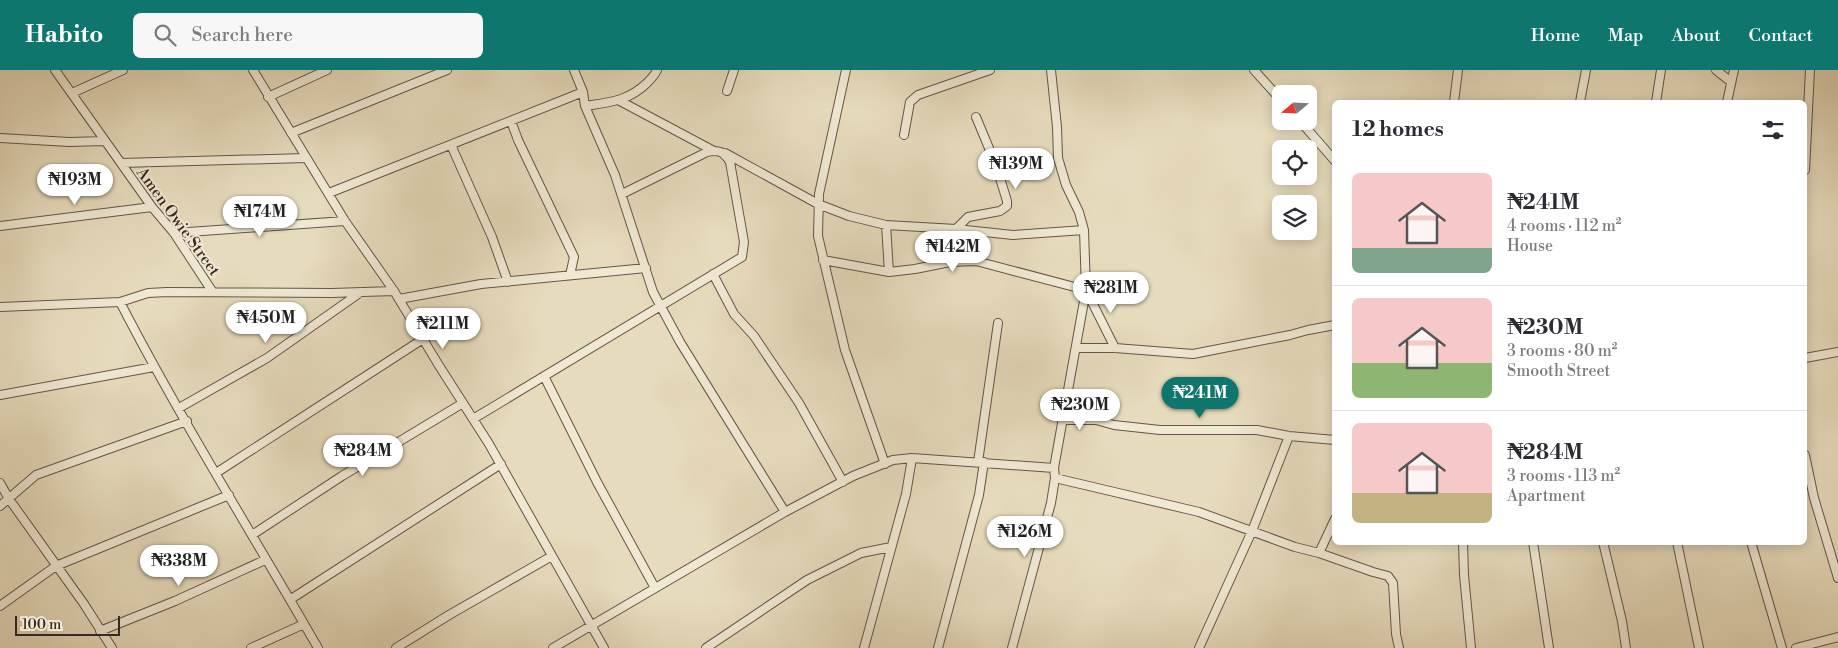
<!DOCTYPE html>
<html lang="en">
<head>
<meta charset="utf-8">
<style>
	body { margin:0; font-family:"Libre Bodoni",serif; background:#f7f7f7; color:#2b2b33; height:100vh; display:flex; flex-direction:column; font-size:19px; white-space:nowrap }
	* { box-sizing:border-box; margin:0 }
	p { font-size:16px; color:#7c7c81 }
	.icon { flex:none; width:28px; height:28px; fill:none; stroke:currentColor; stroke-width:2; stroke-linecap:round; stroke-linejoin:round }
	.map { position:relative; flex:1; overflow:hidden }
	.sheet { position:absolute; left:1332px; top:30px; width:475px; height:445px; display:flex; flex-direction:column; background:#fff; border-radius:8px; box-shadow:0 2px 12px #0003 }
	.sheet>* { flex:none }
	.needle { width:32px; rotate:251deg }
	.buttons { position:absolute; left:1272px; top:15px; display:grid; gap:10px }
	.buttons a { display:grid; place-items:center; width:45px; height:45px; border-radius:8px; background:#fff; box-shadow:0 2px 12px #0003; font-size:25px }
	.scale { position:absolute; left:15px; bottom:12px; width:105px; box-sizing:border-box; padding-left:5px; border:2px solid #372a22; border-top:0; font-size:14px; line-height:18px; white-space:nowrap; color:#372a22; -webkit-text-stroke:4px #efe8d3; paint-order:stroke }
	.price { position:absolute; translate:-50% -42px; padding:0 11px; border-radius:18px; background:#fff; color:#222; font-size:16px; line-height:32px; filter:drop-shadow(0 1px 2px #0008) }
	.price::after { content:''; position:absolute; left:50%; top:30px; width:15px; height:11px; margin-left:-8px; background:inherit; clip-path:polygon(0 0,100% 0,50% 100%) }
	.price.selected { background:#0f766e; color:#fff }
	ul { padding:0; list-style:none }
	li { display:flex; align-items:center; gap:15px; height:125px; padding:0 20px }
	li+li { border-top:1px solid #e1e1e2 }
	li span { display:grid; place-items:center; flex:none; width:140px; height:100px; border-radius:8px; color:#555 }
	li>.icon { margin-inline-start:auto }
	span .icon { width:60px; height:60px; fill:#fffc; stroke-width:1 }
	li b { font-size:21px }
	h2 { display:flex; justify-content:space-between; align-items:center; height:60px; padding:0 20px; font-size:21px }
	header { display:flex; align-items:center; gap:30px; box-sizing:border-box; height:70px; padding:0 25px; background:#0f766e; color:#fff }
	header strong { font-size:24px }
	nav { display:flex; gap:28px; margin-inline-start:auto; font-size:18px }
	.search { width:350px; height:45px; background:#f7f7f7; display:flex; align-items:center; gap:12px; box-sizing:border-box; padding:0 18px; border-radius:8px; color:#7c7c81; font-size:19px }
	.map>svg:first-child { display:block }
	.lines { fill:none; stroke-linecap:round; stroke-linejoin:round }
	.minor-casing { stroke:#635648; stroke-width:10 }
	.minor { stroke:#efe8d3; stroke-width:8 }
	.labels { text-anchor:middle; stroke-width:4; stroke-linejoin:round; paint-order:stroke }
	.street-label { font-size:16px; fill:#372a22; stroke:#efe8d3 }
</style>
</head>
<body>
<header>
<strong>Habito</strong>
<div class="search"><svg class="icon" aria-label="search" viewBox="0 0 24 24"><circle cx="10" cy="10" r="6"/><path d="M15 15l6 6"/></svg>Search here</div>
<nav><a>Home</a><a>Map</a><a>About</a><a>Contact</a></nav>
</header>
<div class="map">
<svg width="1838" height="578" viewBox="0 0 1838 578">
	<rect width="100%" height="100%" fill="#e6dbbc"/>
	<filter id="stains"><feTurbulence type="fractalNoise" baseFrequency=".004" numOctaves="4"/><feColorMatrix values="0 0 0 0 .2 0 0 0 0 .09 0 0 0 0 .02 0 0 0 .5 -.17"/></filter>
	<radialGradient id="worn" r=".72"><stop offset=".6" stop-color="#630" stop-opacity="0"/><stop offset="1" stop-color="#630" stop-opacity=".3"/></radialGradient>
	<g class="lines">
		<!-- minor casing -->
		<g class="minor-casing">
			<path id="minor" d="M55,0l97,137 22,26 38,58
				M253,0l92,151 49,70 44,73 51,80 115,204
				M574,0l9,22 2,14 30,69 38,117 27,50 105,170
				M846,0l-27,124 -1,42 27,114 40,114
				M1254,0l27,30
				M1716,0l14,11
				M727,21l7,-21
				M72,23l51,-23
				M268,27l59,-27
				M620,31l94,50
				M1454,32l4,-32
				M1580,32l6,-32
				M1656,32l5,-32
				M1727,32l7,-32
				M585,36c26,-4 43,-5 62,-23 5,-5 8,-8 10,-13
				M511,51l7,19 56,117 -4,18
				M1300,51l35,40
				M291,63l156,-63
				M904,65l6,-33 8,-7 72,-25
				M0,68l69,4 36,-1
				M451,75l41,92 16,45
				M725,83l93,51 31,12 37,9 70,4 57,6 71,-5
				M121,93l184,-5
				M1805,100l5,-100
				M329,123l254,-101
				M886,155l3,47
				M0,156l152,-19
				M956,159l12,-12 32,-6 7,-5v-5l-11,-36 -20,-48
				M174,163l171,-12
				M823,190l66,12 26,-3 35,-7 26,-1 110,29 29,58
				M713,204l21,40 20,22 45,67 44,79
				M399,229l82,-15 165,-16
				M120,232c61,118 132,231 198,346
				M0,237l120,-5 28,-9 19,-1 165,1 62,-2
				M1076,278h39l78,6 97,-19 18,-5 27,-5
				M1805,288l33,-6
				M544,306l53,106 58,106
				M0,325l154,-28
				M1066,328l12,6 18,16 18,5 46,5h97l32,6 46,4
				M179,338l88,-50 94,-66
				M473,349l269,-162 2,-15 -14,-80c-6,-10 -11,-13 -23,-10l-85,42
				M1062,350h34
				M1805,385l9,43 24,80
				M978,392l20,-139
				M216,403l207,-134
				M1055,408l144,34 96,35 24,6 54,19 15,4 5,7 3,51 3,14
				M0,413l9,16 75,105 28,44
				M0,436l36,-31 151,-54
				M252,465l90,-59 121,-73
				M1463,472l1,33 7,73
				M1533,472l16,106
				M1603,472l19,79 4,27
				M1677,472l22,106
				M1751,472l31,106
				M1319,483l16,-34
				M291,529l210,-135
				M0,536l56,-40 173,-71
				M100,561l75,-30 90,-41
				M251,578l53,-24
				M396,578l53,-33 103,-59
				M553,578l232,-136 68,-36 40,-16 19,-2 142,10
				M706,578l101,-68 54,-27 30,-6
				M864,578l42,-154 6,-36
				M938,578l41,-153 5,-33
				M1012,578l39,-145 4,-25 -1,-10 32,-178 -2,-60 -5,-18 -13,-27 -8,-27 -1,-31 -6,-57
				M1199,578l53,-117 37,-95
				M1796,578l42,-11"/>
		</g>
		<!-- minor -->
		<use href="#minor" class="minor"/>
	</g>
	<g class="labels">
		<!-- street labels -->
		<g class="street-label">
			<text transform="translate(179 151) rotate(54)" y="6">Amen Owie Street</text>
		</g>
	</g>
	<rect width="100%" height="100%" filter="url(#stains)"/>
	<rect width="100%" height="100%" fill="url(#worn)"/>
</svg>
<div class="buttons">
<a><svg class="needle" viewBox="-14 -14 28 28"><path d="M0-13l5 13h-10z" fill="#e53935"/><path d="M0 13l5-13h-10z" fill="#7c7c81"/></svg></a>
<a><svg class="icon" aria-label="locate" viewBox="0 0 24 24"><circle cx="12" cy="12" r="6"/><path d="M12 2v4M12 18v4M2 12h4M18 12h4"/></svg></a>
<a><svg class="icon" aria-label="layers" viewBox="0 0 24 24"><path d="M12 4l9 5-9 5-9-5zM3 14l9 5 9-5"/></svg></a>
</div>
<div class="scale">100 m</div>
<b class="price" style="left:1016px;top:120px">₦139M</b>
<b class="price" style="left:75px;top:136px">₦193M</b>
<b class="price" style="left:260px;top:168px">₦174M</b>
<b class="price" style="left:953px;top:203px">₦142M</b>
<b class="price" style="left:1111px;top:244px">₦281M</b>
<b class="price" style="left:266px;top:274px">₦450M</b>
<b class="price" style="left:443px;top:280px">₦211M</b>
<b class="price selected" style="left:1200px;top:349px">₦241M</b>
<b class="price" style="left:1080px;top:361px">₦230M</b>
<b class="price" style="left:363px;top:407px">₦284M</b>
<b class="price" style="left:1025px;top:488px">₦126M</b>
<b class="price" style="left:179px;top:517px">₦338M</b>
<section class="sheet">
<h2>12 homes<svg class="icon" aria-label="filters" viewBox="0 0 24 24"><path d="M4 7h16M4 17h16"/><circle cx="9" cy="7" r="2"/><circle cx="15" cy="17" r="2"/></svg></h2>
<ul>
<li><span style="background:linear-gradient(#f6c9c9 75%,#7fa58c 0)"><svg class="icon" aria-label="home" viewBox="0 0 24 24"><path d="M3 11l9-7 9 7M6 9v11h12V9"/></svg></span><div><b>₦241M</b><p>4 rooms · 112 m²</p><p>House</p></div></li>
<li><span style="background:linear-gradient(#f6c9c9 65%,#8fb573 0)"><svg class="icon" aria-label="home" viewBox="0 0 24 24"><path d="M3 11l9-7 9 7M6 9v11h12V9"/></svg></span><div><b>₦230M</b><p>3 rooms · 80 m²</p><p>Smooth Street</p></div></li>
<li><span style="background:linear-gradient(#f6c9c9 70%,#c2b280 0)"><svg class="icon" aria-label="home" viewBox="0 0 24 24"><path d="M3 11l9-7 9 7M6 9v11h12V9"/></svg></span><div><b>₦284M</b><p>3 rooms · 113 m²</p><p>Apartment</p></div></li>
</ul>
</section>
</div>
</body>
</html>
